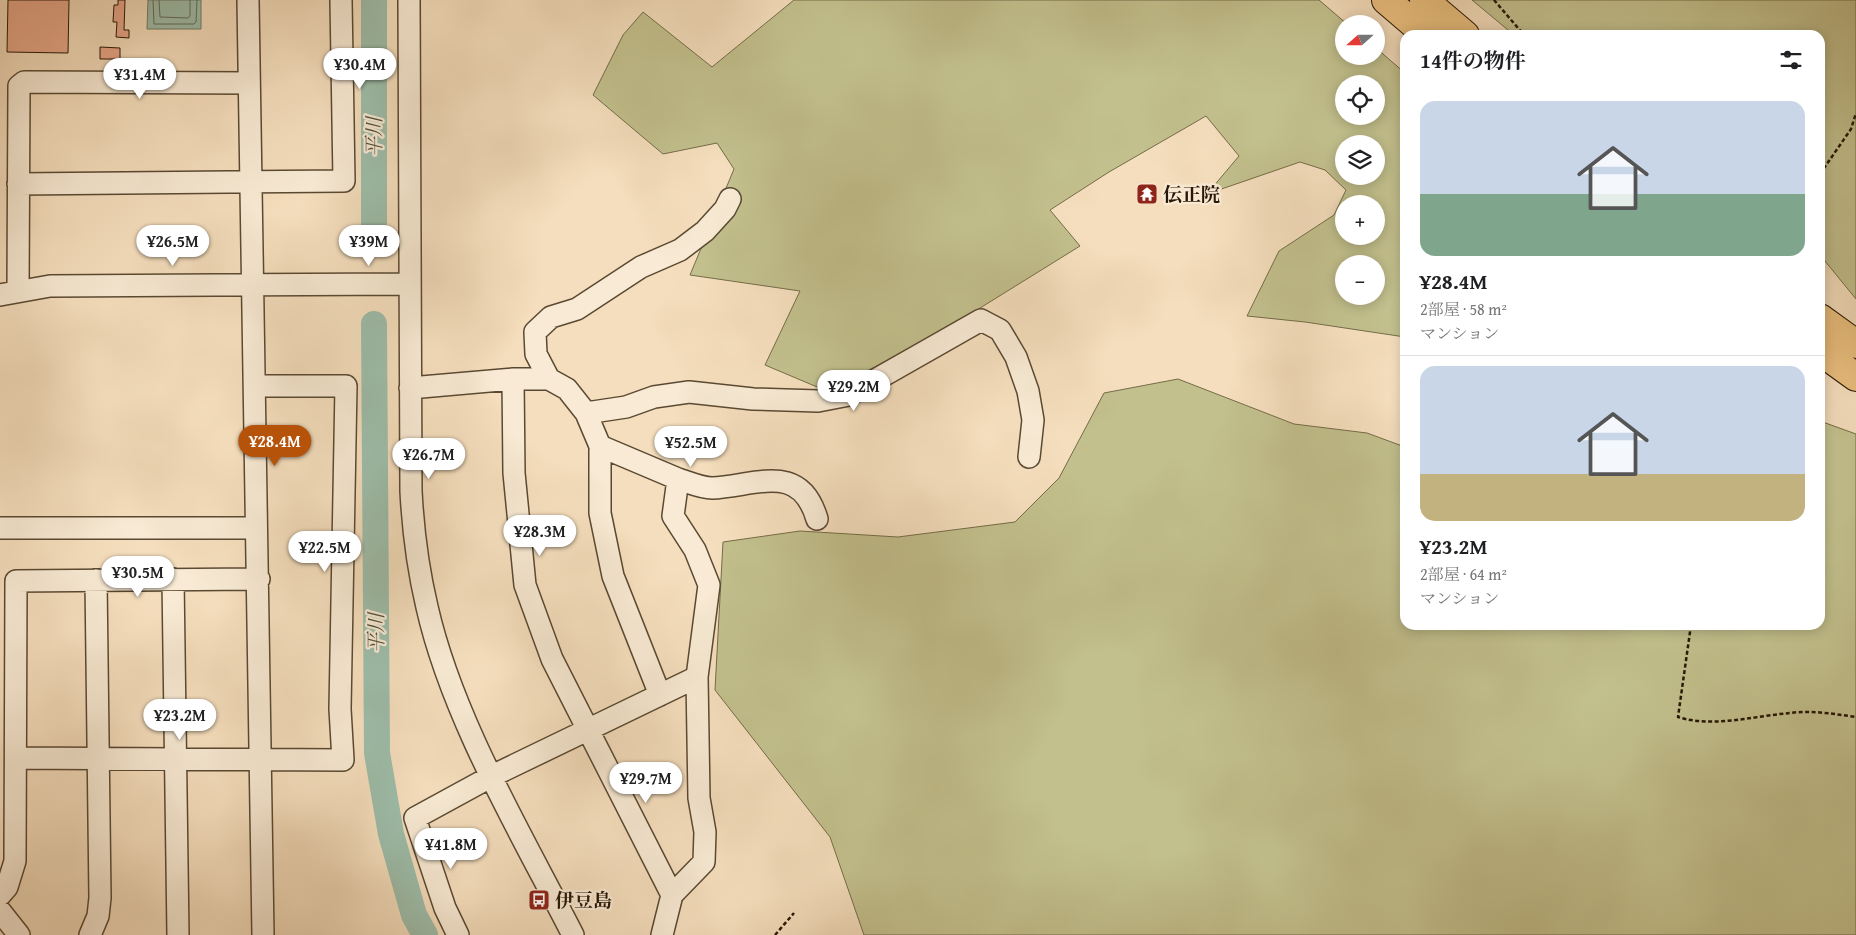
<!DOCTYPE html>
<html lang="ja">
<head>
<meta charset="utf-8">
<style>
	body { margin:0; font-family:"Gentium Book Plus","Noto Serif JP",serif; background:#f2f2f2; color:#202124; height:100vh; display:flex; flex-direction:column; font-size:19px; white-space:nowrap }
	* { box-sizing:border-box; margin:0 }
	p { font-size:16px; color:#757577 }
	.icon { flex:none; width:28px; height:28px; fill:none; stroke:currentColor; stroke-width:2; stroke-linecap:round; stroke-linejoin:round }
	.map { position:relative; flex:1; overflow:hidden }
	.sheet { position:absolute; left:1400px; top:30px; width:425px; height:600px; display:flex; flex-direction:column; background:#fff; border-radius:15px; box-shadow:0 2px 12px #0003 }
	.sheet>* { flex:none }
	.needle { width:32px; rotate:249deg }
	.tools { position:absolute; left:1335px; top:15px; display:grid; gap:10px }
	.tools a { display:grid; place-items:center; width:50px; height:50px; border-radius:50%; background:#fff; box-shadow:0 2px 12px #0003; font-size:25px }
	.price { position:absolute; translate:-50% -42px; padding:0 11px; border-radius:18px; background:#fff; color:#222; font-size:16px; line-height:32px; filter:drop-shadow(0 1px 2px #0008) }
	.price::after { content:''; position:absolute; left:50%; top:30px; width:15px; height:11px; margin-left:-8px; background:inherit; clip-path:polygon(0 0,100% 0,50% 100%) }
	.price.on { background:#b45309; color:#fff }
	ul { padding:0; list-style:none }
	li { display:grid; align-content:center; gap:10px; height:265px; padding:0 20px }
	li+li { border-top:1px solid #e0e0e0 }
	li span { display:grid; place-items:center; height:155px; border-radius:15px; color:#555 }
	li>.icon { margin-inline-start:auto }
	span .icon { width:90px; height:90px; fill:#fffc; stroke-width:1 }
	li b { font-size:21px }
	h2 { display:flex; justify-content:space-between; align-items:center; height:60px; padding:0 20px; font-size:21px }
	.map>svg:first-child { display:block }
	.green { fill:#c2c08d; stroke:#746c48; fill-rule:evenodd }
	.water { fill:#9dbdaa; stroke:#6d7b68 }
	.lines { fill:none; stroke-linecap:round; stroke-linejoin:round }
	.shore { stroke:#626a57; stroke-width:1 }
	.river { stroke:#9dbdaa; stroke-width:26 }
	.building { fill:#e9a88b; stroke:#261704 }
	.minor-casing { stroke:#5a4932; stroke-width:24 }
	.highway-casing { stroke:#261704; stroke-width:30 }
	.path { stroke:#261704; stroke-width:2.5; stroke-dasharray:4 2.5; stroke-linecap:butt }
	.minor { stroke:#f8ead4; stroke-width:21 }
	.highway { stroke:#eabf7e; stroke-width:28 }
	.labels { text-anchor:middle; stroke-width:4.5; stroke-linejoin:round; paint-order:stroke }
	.poi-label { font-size:19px; font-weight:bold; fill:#261704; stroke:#f8ead4; text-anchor:start }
	.water-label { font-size:20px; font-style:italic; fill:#50513e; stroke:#f8ead4 }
</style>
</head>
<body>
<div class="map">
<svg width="1856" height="935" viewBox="0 0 1856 935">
	<rect width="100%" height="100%" fill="#f5debd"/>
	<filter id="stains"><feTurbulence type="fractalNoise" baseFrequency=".004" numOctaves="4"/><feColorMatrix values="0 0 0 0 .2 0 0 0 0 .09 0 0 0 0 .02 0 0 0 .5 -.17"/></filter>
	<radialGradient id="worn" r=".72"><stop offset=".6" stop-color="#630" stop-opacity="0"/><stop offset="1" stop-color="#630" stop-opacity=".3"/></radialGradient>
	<!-- green -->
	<path class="green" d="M794,0h525l28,24h-3v32h32v-8l29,25v264l-100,-15 -58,-6 32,-65 55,-36 12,-25 -21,-20 -25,-8 -93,32 32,-38 -33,-40 -97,56 -59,38 30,36 -116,72 -135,74 -64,-27 35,-74 -110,-16 44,-106 -17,-26 -54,11 -70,-59 30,-60 20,-23 69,55zM1344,84h32v32h-32zM1344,144h32v32h-32zM1344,204h32v32h-32zM1344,264h32v32h-32z
		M1472,0h384v299l-36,-44v-220h-306z
		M1178,379l116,45 73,9 38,14v178h415v-204l36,13v501h-992l-34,-98 -115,-147 8,-148 77,-11 98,6 117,-15 44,-44 45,-85z"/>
	<!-- water -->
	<path class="water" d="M148,0h53v29h-54z"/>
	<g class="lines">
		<!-- shore -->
		<path class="shore" d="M153,0l1,24h40l2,-2 1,-22
			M159,0l1,17 28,1 2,-2v-16"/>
		<!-- river -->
		<path class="river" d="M374,0v244
			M374,324l3,429 14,81 23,81 11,20"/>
	</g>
	<!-- building -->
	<path class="building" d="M8,0h61l-1,53 -61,-1z
		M118,0h7l-1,30h5v8l-13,-1 1,-15h-4l1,-17h4z
		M100,47l20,1v11h-20z"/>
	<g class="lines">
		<!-- minor casing -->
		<g class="minor-casing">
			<path id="minor" d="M248,0l15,935
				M409,0l2,491c2,39 7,78 16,116 25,111 94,226 146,328
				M18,184l326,-3 -3,-181
				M18,291l1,-205 5,-4 225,1
				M0,295l50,-9 359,-2
				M513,379l1,94 11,112 27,74 120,236
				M549,379l-13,-25 -1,-22 16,-15 26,-8 64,-42 39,-17 25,-19 20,-22 5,-10
				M410,388l103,-9h36l18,10 19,24 14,33 78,33 -5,37 22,34 14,35 -12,92 2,121 6,34 -1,30 -32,33 -10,40
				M586,413l40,-6 28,-10 35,-5 64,7 65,2 31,-6 132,-75 19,10 16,27 12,34 5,29 -4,37
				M600,446v67l13,63 47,119
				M678,479c10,3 23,9 34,9 44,-2 88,-27 105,31
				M0,528h246
				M173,579l5,356
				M16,758l327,2 -3,-51 6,-323h-91
				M0,895l7,-8 8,-26 1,-280 243,-2
				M0,911l19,24
				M90,935l8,-19 2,-18 -4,-318
				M458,935l-13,-27 -30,-90 77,-42 205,-99"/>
		</g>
		<!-- highway casing -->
		<g class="highway-casing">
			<path id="highway" d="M1386,0l41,35
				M1424,0l41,35
				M1820,318l36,26
				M1820,351l36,26"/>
		</g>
		<!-- path -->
		<path class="path" d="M1494,0l30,35
			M1820,174l31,-45 5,-16
			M1691,625l-13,92c35,11 76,-1 112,-4 22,-3 44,1 66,4
			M775,935l19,-22"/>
		<!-- minor -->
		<use href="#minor" class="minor"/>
		<!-- highway -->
		<use href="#highway" class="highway"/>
	</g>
	<!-- icons -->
	<defs>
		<g id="temple-square" transform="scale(1.125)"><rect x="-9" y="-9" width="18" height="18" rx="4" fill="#8f2418" stroke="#f8ead4"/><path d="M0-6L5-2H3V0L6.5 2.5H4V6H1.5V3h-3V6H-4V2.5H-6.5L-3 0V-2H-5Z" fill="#fff"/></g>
		<g id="bus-square" transform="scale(1.125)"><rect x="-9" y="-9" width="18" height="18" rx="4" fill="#8f2418" stroke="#f8ead4"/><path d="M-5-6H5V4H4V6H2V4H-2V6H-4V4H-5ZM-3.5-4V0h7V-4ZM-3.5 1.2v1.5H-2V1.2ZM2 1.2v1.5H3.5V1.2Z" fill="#fff"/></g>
	</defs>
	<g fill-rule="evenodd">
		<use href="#temple-square" x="1147" y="194"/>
		<use href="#bus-square" x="539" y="900"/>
	</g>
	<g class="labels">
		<!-- poi labels -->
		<g class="poi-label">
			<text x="1163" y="201">伝正院</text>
			<text x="555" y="907">伊豆島</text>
		</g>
		<!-- water labels -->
		<g class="water-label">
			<text transform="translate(374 137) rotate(-90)" y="7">平川</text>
			<text transform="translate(376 633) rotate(-90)" y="7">平川</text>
		</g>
	</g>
	<rect width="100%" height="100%" filter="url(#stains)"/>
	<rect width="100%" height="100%" fill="url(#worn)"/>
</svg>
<div class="tools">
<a><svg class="needle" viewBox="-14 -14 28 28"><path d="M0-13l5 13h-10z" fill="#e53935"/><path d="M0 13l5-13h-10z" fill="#757577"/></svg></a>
<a><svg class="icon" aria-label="locate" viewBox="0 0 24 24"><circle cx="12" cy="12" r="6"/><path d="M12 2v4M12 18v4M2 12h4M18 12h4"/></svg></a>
<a><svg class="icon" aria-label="layers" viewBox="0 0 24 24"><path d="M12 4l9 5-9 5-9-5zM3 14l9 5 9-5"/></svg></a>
<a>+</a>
<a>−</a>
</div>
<b class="price" style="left:360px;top:90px">¥30.4M</b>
<b class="price" style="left:140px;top:100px">¥31.4M</b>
<b class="price" style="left:173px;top:267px">¥26.5M</b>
<b class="price" style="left:369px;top:267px">¥39M</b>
<b class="price" style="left:854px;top:412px">¥29.2M</b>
<b class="price on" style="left:275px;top:467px">¥28.4M</b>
<b class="price" style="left:691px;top:468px">¥52.5M</b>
<b class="price" style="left:429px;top:480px">¥26.7M</b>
<b class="price" style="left:540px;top:557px">¥28.3M</b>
<b class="price" style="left:325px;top:573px">¥22.5M</b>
<b class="price" style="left:138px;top:598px">¥30.5M</b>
<b class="price" style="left:180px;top:741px">¥23.2M</b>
<b class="price" style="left:646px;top:804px">¥29.7M</b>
<b class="price" style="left:451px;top:870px">¥41.8M</b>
<section class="sheet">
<h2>14件の物件<svg class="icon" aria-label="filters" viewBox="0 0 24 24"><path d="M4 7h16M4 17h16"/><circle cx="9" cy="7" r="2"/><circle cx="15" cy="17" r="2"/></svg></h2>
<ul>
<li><span style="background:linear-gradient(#c9d6e8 60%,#7fa58c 0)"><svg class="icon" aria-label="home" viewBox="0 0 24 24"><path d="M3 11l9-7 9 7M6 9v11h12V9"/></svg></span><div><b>¥28.4M</b><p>2部屋 · 58 m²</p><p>マンション</p></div></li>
<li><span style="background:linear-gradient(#c9d6e8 70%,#c2b280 0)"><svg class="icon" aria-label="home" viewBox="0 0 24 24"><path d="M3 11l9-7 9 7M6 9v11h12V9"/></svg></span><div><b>¥23.2M</b><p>2部屋 · 64 m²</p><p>マンション</p></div></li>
</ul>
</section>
</div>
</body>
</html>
